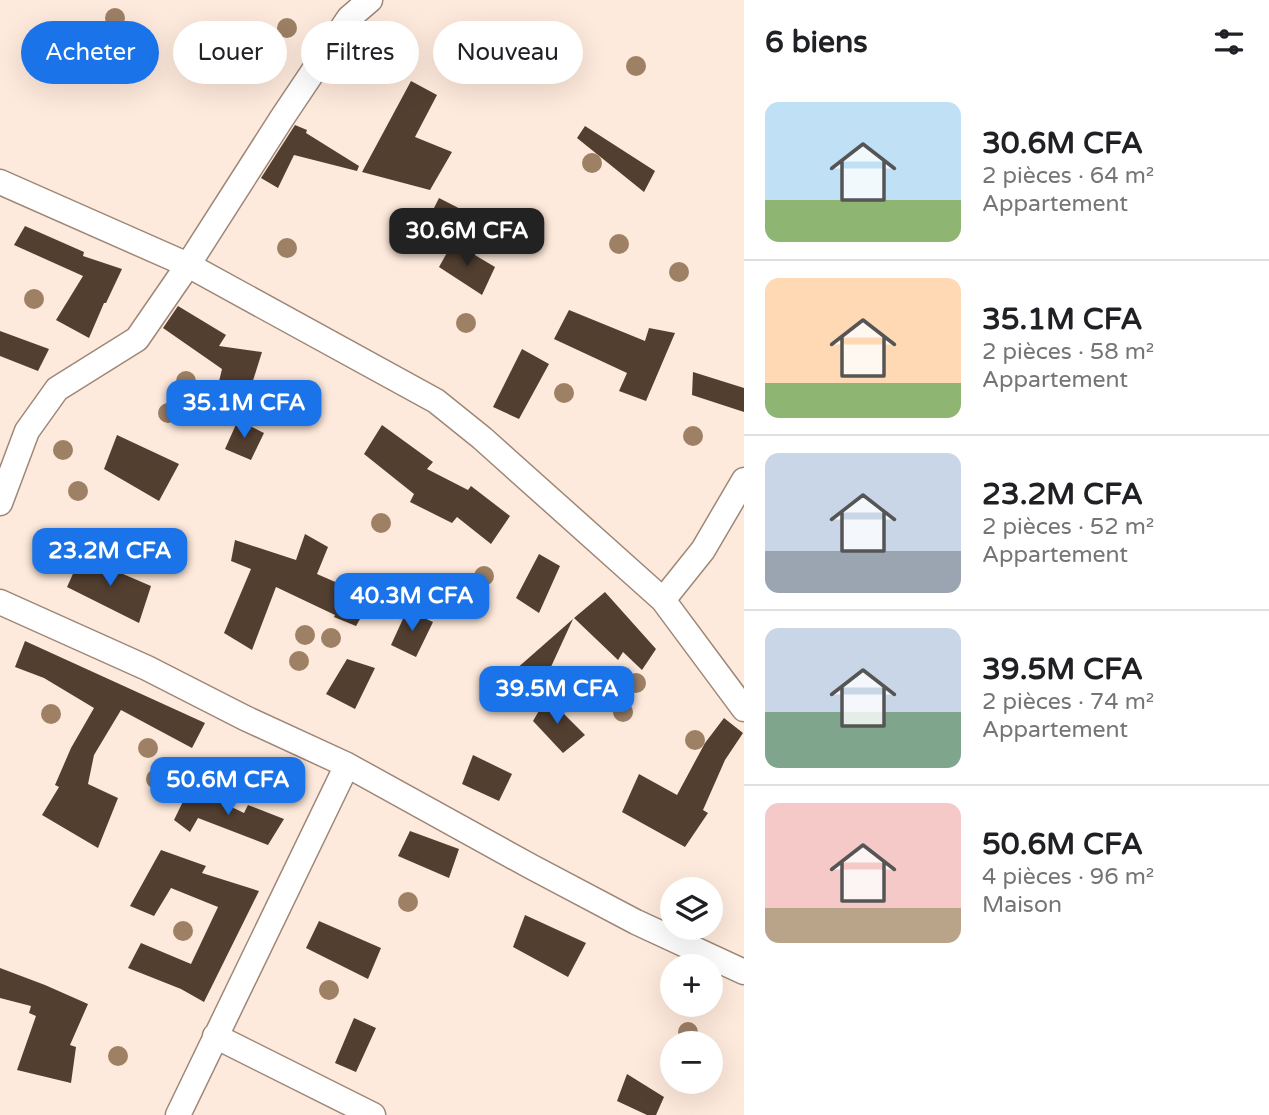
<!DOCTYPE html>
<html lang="fr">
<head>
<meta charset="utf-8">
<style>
	body { margin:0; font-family:"Varela Round",sans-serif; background:#f2f2f2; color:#202124; height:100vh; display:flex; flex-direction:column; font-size:26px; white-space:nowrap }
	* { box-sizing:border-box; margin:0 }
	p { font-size:23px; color:#757577 }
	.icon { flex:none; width:38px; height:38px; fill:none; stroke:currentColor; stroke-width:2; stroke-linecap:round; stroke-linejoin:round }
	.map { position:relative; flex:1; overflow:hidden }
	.side { display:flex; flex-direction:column; background:#fff; width:525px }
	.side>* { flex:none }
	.banner { position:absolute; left:21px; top:21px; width:618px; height:63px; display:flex; gap:14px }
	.buttons { position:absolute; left:660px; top:877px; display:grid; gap:14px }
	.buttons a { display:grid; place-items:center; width:63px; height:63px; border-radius:50%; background:#fff; box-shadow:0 7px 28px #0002; font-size:35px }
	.price { position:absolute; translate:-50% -60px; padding:0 16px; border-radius:14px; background:#1a73e8; color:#fff; font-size:23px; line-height:46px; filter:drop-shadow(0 2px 4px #0008) }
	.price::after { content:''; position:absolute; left:50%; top:42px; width:21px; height:16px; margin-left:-10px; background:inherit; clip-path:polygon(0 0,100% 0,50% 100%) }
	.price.active { background:#222; color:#fff }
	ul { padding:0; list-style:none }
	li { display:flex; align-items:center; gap:21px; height:175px; padding:0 21px }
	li+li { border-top:2px solid #e0e0e0 }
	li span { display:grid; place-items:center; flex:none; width:196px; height:140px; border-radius:14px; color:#555 }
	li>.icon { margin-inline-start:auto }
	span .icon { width:84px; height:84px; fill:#fffc; stroke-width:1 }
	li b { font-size:30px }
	h2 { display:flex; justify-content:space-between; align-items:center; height:84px; padding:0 21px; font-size:30px }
	.pill { padding:0 24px; border-radius:32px; background:#fff; box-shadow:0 7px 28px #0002; font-size:24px; line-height:63px }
	.pill.active { background:#1a73e8; color:#fff }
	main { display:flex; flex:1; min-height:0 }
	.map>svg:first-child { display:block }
	.building { fill:#523f30 }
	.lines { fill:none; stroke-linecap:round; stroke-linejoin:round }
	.street-casing { stroke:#9e8777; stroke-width:27 }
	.street { stroke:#fff; stroke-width:24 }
	.tree { fill:#9e8065 }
</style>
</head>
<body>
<main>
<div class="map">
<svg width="744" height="1115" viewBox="0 0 744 1115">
	<rect width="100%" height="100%" fill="#feeadc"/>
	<!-- building -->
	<path class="building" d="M411,81l26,14 -22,42 37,15 -22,38 -68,-18z
		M295,125l12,5 -1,3 53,33 -2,5 -63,-16 -16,33 -17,-10z
		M585,126l70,45 -11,21 -67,-54z
		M439,198l45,23 -12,22 -45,-21z
		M25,226l59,26 -1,4 39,13 -16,34h-2l-15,35 -33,-18 27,-44 -69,-31z
		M453,242l42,25 -13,28 -43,-28z
		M178,306l48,29 -7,11 43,6 -17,54 -31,-4 8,-33 -59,-41z
		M569,310l76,31 4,-13 26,5 -29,68 -27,-10 8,-18 -73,-34z
		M0,331l49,18 -11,22 -38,-15z
		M522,349l27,15 -30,55 -26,-12z
		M693,372l51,16v24l-52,-17z
		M238,420l26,13 -13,27 -26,-11z
		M382,425l51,37 -6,7 41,21 3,-4 39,30 -19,28 -34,-27 -5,6 -42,-21 4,-8 -50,-40z
		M117,435l62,29 -20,37 -55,-32z
		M305,534l23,13 -11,27 55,24 -16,28 -22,-9 1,-2 -59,-28 -24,63 -28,-17 27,-64 -20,-8 4,-21 61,20z
		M539,554l21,12 -21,47 -23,-15z
		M81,556l70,30 -12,37 -72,-36z
		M605,592l51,57 -14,21 -19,-18 -5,8 -44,-42z
		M407,610l26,12 -17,35 -25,-12z
		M573,619l-29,63 -29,-12z
		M25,641l180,82 -13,25 -71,-38 -27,45 -6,29 30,14 -20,50 -56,-33 17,-28 -4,-2 16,-37 23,-40 -50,-30 -29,-11z
		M347,659l28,9 -20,41 -29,-15z
		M547,697l38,38 -22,18 -30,-32z
		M724,718l19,15 -18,27 -22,50 5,3 -23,34 -63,-35 17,-38 38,21 28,-52z
		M473,755l39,19 -13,27 -37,-17z
		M190,787l54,26 4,-8 36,14 -16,26 -70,-27 -8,14 -16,-12z
		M410,831l49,18 -10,29 -51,-22z
		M161,850l45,16 -4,7 57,18 -55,111 -23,-13 -53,-21 13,-25 50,21 27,-57 -47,-19 -17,28 -24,-10z
		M525,915l61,28 -18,34 -55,-30z
		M319,921l62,27 -13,31 -62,-31z
		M0,968l45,17 43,19 -18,41 6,2 -5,36 -54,-13 19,-54 -7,-3 2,-7 -31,-8z
		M354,1018l22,10 -20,44 -21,-9z
		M627,1074l37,23 -8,18h-9l-30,-14z"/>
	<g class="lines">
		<!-- street casing -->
		<g class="street-casing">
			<path id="street" d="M0,182l188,83 248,136 46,37 181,162 81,109
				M0,503l27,-72 30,-42 80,-50 51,-74 94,-147 67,-100 21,-18
				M663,600l40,-50 41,-70
				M0,602l147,66 98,50 102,47 183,101 106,56 108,50
				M215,1036l158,79
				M178,1115l169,-350"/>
		</g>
		<!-- street -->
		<use href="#street" class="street"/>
	</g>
	<!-- trees -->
	<g class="tree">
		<circle cx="115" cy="18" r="10"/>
		<circle cx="287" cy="28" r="10"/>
		<circle cx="93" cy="63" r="10"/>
		<circle cx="636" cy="66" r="10"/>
		<circle cx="592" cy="163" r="10"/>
		<circle cx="619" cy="244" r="10"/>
		<circle cx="287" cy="248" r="10"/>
		<circle cx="679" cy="272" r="10"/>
		<circle cx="34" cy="299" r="10"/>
		<circle cx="466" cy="323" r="10"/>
		<circle cx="186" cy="381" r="10"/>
		<circle cx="564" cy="393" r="10"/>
		<circle cx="286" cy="409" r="10"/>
		<circle cx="168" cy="413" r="10"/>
		<circle cx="693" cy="436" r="10"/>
		<circle cx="63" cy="450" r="10"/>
		<circle cx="78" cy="491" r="10"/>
		<circle cx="381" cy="523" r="10"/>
		<circle cx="484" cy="576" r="10"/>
		<circle cx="305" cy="635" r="10"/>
		<circle cx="331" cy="638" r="10"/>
		<circle cx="299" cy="661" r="10"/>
		<circle cx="636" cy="683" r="10"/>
		<circle cx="623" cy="712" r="10"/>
		<circle cx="51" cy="714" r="10"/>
		<circle cx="695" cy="740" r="10"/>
		<circle cx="148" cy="748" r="10"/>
		<circle cx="156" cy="779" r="10"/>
		<circle cx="235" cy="792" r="10"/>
		<circle cx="408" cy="902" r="10"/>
		<circle cx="183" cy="931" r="10"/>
		<circle cx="329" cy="990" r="10"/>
		<circle cx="688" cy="1032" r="10"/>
		<circle cx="118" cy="1056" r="10"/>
	</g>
</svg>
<div class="buttons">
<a><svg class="icon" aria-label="layers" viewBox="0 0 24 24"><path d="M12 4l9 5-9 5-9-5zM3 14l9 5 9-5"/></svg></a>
<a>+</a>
<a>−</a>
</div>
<b class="price active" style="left:467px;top:268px">30.6M CFA</b>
<b class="price" style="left:244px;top:440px">35.1M CFA</b>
<b class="price" style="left:110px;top:588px">23.2M CFA</b>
<b class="price" style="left:412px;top:633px">40.3M CFA</b>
<b class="price" style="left:557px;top:726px">39.5M CFA</b>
<b class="price" style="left:228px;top:817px">50.6M CFA</b>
<div class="banner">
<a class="pill active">Acheter</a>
<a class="pill">Louer</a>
<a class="pill">Filtres</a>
<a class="pill">Nouveau</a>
</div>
</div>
<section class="side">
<h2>6 biens<svg class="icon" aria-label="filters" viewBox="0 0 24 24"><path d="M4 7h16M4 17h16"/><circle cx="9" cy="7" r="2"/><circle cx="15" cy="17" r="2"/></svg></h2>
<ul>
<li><span style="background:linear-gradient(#bfe0f5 70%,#8fb573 0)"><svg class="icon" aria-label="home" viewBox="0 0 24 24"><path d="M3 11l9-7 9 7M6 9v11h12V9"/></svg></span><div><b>30.6M CFA</b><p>2 pièces · 64 m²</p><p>Appartement</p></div></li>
<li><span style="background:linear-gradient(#ffd9b3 75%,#8fb573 0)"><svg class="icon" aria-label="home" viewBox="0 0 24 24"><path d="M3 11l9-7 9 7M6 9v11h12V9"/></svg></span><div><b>35.1M CFA</b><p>2 pièces · 58 m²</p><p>Appartement</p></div></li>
<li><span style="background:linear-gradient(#c9d6e8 70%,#9aa5b1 0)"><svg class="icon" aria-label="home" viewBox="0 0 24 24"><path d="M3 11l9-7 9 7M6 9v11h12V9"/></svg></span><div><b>23.2M CFA</b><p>2 pièces · 52 m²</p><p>Appartement</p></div></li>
<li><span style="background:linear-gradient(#c9d6e8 60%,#7fa58c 0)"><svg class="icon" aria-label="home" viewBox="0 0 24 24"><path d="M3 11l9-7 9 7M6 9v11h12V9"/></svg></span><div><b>39.5M CFA</b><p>2 pièces · 74 m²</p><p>Appartement</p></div></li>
<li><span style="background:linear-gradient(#f6c9c9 75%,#b9a48a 0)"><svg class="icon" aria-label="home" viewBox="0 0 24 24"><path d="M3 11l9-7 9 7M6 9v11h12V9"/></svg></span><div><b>50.6M CFA</b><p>4 pièces · 96 m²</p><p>Maison</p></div></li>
</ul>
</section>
</main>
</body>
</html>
